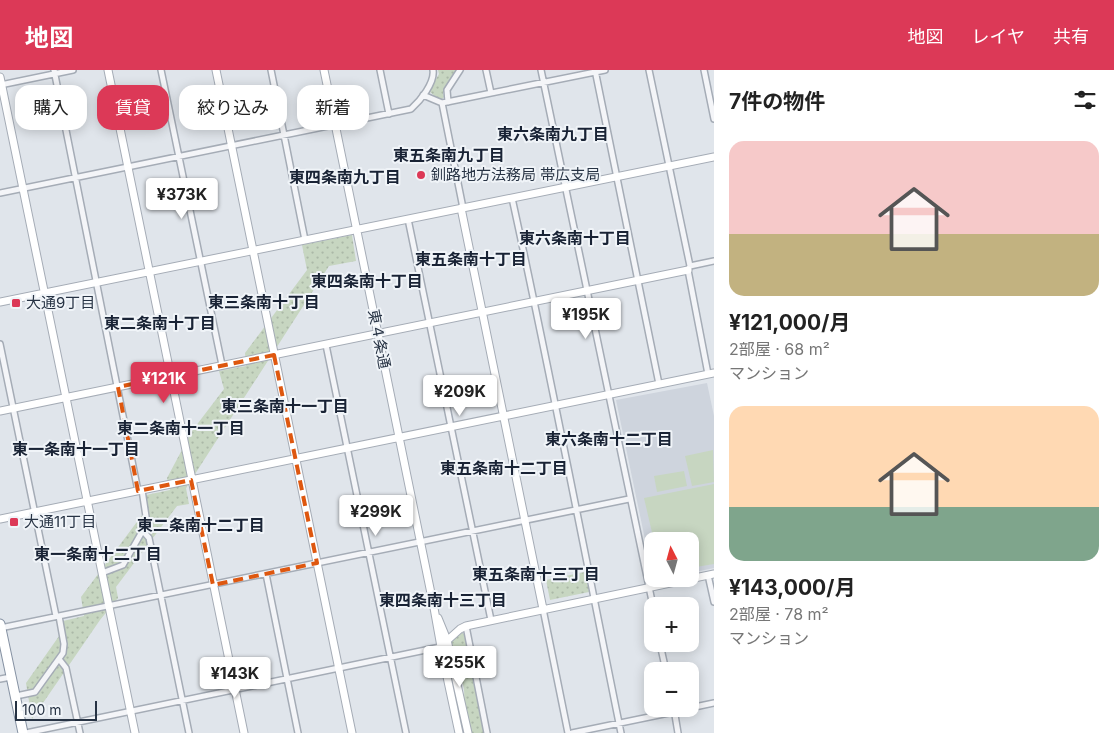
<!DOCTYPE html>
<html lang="ja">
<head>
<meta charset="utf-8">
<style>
	body { margin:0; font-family:Inter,"Noto Sans JP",sans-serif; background:#f6f6f6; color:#222; height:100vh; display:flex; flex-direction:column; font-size:19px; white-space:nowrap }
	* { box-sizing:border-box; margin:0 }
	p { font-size:16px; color:#767676 }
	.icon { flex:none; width:28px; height:28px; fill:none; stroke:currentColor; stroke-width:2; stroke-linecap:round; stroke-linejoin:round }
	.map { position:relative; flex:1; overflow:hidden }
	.panel { display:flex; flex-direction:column; background:#fff; width:400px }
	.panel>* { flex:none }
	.guide { position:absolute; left:15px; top:15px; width:475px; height:45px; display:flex; gap:10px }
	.needle { width:32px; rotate:354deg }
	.controls { position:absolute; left:644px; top:462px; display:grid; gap:10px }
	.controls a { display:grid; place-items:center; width:55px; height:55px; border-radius:10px; background:#fff; box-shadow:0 2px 12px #0003; font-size:25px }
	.scale { position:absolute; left:15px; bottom:12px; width:82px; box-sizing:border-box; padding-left:5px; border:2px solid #273344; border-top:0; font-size:14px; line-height:18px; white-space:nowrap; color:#273344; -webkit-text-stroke:4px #f0f4f8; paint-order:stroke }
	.price { position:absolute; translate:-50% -42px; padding:0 11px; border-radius:5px; background:#fff; color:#222; font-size:16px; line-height:32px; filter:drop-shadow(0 1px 2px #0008) }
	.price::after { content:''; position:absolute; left:50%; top:30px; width:15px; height:11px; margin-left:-8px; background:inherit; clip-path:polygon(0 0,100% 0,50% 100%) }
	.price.active { background:#dc3957; color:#fff }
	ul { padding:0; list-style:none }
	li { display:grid; align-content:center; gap:10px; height:265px; padding:0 15px }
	li span { display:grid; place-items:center; height:155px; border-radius:15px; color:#555 }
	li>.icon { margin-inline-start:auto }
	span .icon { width:90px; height:90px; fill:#fffc; stroke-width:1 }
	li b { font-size:21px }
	h2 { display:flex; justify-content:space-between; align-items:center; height:60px; padding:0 15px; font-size:21px }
	.pill { padding:0 18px; border-radius:15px; background:#fff; box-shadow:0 2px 12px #0003; font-size:18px; line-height:45px }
	.pill.active { background:#dc3957; color:#fff }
	header { display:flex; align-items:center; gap:30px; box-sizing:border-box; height:70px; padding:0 25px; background:#dc3957; color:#fff }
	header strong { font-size:24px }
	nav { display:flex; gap:28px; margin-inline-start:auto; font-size:18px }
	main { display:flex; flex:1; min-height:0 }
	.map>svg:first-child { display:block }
	.built { fill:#ced4dd }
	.park { fill:url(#park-dots) }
	.pitch { fill:#c7d6c1 }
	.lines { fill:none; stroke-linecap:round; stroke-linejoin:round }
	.street-casing { stroke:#a5acb6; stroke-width:8 }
	.secondary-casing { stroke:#a5acb6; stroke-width:9 }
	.highway-casing { stroke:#8692a3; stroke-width:11 }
	.street { stroke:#f4f5f8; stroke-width:5 }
	.secondary { stroke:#fff; stroke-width:7 }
	.highway { stroke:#fff; stroke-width:9 }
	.marked { fill:none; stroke:#de570f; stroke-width:4; stroke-dasharray:10 6; stroke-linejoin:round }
	.poi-dot { fill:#dc3957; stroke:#f0f4f8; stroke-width:2 }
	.labels { text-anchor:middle; stroke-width:4; stroke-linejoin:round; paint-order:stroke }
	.poi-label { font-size:15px; fill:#273344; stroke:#f0f4f8; text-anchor:start }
	.street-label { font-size:15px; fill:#273344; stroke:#f0f4f8 }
	.neighbourhood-label { font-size:16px; font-weight:bold; fill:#192335; stroke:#f0f4f8 }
</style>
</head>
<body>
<header>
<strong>地図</strong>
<nav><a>地図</a><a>レイヤ</a><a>共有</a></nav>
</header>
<main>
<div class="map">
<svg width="714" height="663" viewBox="0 0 714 663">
	<defs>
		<pattern id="park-dots" width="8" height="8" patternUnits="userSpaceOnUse" patternTransform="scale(1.25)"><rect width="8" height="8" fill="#c7d6c1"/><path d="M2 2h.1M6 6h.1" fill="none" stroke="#abb8a7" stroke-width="1.8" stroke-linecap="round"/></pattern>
	</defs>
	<rect width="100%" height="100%" fill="#e0e5eb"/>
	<!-- built -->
	<path class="built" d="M707,313l7,33v152l-24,5v-32h-38v32l-36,-173z"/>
	<!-- park -->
	<path class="park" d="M438,0h19l-14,23 1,4 -2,2h-4l-9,-8 10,-17z
		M352,165l4,26 -27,5 -143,222 3,16 -12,2 -61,81 2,11 -18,22 -68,99 -6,-36 38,-54 -1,-8 21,-5 -3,-19 67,-90 -2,-12 24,-5 -3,-12 25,-47 32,-42 -5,-18 27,-5 -1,-13 62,-83 -5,-25z
		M585,502l4,20 -39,8 -4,-20z
		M462,563l2,1 20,99h-13c-2,-9 -6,-19 -7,-29 0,-9 2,-20 -6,-27l-7,-35z"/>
	<!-- pitch -->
	<path class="pitch" d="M713,380l1,32 -22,4 -7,-30z
		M684,401l3,15 -30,6 -3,-16z
		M714,414v80l-24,4v-27h-36l-10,-43z"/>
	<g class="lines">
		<!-- street casing -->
		<g class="street-casing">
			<path id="street" d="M54,0l84,421
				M161,0l61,295
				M271,0l34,170
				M380,0l9,44
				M486,0l5,23
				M541,0l112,536
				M595,0l64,314
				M649,0l41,196 -2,4 20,104
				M704,0l10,49
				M0,15l73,-15
				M423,25l19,8 163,-33
				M448,32l-1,-12 13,-20
				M442,33l21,105
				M0,123l411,-84c9,-8 24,-26 22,-39
				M512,128c39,178 73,357 109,535
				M408,149l83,401
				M690,196l24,-5
				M0,274l56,272
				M326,275l80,388
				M143,461l6,7 40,195
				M102,503l21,-8 24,-42 -5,-33
				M266,504l32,159
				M708,505l6,27
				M543,539l25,124
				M466,556l21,107
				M0,558l629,-129
				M660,574l6,27
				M59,589l7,9 14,65
				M0,609l11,-2
				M16,626l19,-4 28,-39 1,-9 -5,-28
				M690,638l24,-5
				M674,639l4,24
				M26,663l414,-86
				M572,663l116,-24"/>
		</g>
		<!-- secondary casing -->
		<g class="secondary-casing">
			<path id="secondary" d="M108,0l136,663
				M216,0l136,663
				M324,0l110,538 9,50 16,75
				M0,7l135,656
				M461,138l82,401
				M0,232l714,-145
				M0,341l688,-141
				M0,449l714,-146
				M438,548l9,22 21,93
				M440,577l20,-18 6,-3 248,-52"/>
		</g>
		<!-- highway casing -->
		<g class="highway-casing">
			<path id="highway" d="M0,554l23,109"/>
		</g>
		<!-- street -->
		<use href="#street" class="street"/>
		<!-- secondary -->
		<use href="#secondary" class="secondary"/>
		<!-- highway -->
		<use href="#highway" class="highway"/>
	</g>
	<!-- marked area -->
	<path class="marked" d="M274,285l43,208 -104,22 -22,-105 -53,11 -20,-104z"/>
	<!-- markers -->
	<g class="poi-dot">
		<circle cx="421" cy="105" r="5"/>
		<rect x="11" y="228" width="10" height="10" rx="2.5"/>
		<rect x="9" y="447" width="10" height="10" rx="2.5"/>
	</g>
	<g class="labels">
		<!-- poi labels -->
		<g class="poi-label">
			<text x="431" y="110">釧路地方法務局 帯広支局</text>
			<text x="26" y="238">大通9丁目</text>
			<text x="24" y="457">大通11丁目</text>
		</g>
		<!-- street labels -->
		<g class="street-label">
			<text transform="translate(379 269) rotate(79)" y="5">東４条通</text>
		</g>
		<!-- neighbourhood labels -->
		<g class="neighbourhood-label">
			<text x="553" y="70">東六条南九丁目</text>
			<text x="449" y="91">東五条南九丁目</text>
			<text x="345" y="113">東四条南九丁目</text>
			<text x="575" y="174">東六条南十丁目</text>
			<text x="471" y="195">東五条南十丁目</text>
			<text x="367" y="217">東四条南十丁目</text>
			<text x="264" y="238">東三条南十丁目</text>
			<text x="160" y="259">東二条南十丁目</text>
			<text x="285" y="342">東三条南十一丁目</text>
			<text x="181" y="364">東二条南十一丁目</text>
			<text x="609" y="375">東六条南十二丁目</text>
			<text x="76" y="385">東一条南十一丁目</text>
			<text x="504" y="404">東五条南十二丁目</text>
			<text x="201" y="461">東二条南十二丁目</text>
			<text x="98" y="490">東一条南十二丁目</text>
			<text x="536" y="510">東五条南十三丁目</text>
			<text x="443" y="536">東四条南十三丁目</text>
		</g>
	</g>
</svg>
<div class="controls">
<a><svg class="needle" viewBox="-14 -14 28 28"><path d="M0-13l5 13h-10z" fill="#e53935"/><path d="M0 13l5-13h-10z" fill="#767676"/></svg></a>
<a>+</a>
<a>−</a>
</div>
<div class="scale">100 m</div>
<b class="price" style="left:182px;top:150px">¥373K</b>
<b class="price" style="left:586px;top:270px">¥195K</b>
<b class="price active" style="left:164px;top:334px">¥121K</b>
<b class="price" style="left:460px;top:347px">¥209K</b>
<b class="price" style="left:376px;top:467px">¥299K</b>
<b class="price" style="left:460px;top:618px">¥255K</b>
<b class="price" style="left:235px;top:629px">¥143K</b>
<div class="guide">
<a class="pill">購入</a>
<a class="pill active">賃貸</a>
<a class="pill">絞り込み</a>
<a class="pill">新着</a>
</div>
</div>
<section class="panel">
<h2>7件の物件<svg class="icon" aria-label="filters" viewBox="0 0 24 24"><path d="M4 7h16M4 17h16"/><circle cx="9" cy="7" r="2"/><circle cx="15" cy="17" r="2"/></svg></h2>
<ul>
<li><span style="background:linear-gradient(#f6c9c9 60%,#c2b280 0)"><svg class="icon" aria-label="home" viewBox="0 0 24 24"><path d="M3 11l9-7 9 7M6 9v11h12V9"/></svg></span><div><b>¥121,000/月</b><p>2部屋 · 68 m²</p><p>マンション</p></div></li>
<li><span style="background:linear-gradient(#ffd9b3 65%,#7fa58c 0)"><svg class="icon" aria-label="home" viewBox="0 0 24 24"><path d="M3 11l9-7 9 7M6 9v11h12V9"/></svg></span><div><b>¥143,000/月</b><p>2部屋 · 78 m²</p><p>マンション</p></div></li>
</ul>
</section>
</main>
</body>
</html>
